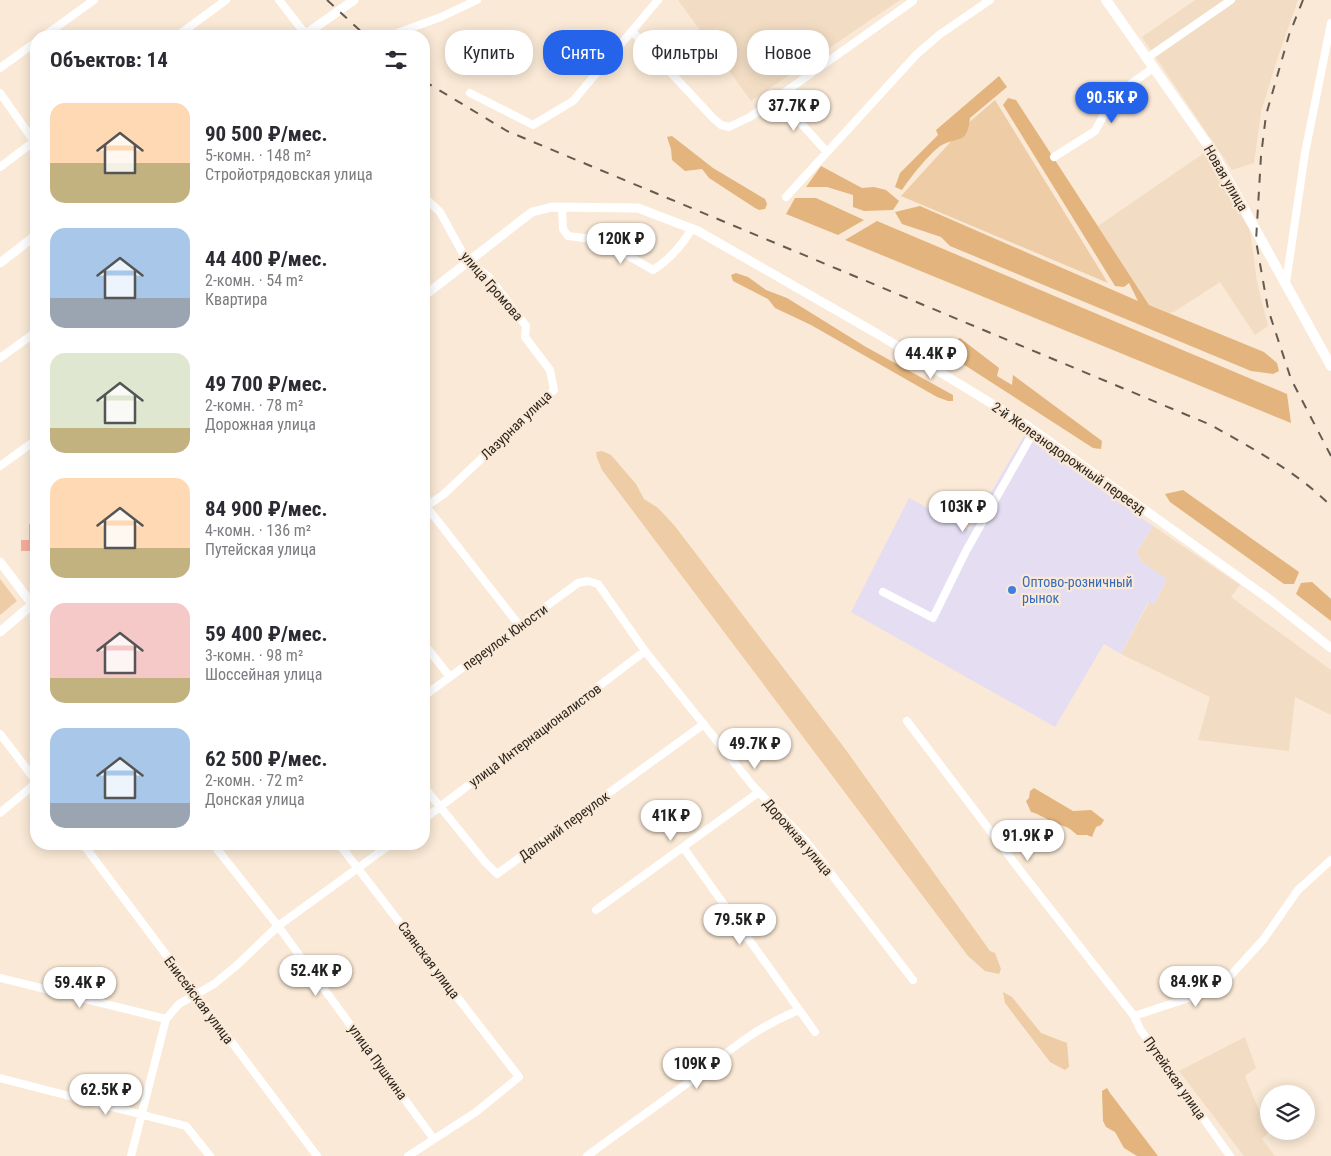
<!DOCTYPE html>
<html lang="ru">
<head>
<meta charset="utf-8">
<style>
	body { margin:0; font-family:"Roboto Condensed",sans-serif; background:#f2f2f3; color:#2b2b33; height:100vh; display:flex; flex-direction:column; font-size:19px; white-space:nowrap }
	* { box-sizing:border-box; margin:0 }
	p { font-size:16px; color:#7c7c81 }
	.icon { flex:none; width:28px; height:28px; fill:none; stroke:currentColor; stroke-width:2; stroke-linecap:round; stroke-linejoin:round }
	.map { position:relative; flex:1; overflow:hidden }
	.drawer { position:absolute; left:30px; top:30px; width:400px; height:820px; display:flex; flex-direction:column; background:#fff; border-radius:20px; box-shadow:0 2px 12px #0003 }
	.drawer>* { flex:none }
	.guide { position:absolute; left:445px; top:30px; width:475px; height:45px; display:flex; gap:10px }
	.fabs { position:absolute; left:1260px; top:1085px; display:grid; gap:10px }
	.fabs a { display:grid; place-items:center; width:55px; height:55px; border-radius:50%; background:#fff; box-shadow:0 2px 12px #0003; font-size:25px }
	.price { position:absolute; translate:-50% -42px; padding:0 11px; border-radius:18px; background:#fff; color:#222; font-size:16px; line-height:32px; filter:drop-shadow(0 1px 2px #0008) }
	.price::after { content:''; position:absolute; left:50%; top:30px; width:15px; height:11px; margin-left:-8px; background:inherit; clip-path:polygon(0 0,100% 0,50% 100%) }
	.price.active { background:#2563eb; color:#fff }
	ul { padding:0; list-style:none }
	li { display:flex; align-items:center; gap:15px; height:125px; padding:0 20px }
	li span { display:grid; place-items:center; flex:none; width:140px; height:100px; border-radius:15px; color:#555 }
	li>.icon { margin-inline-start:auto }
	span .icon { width:60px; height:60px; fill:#fffc; stroke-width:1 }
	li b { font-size:21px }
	h2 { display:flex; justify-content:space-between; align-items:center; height:60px; padding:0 20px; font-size:21px }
	.tag { padding:0 18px; border-radius:20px; background:#fff; box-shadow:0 2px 12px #0003; font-size:18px; line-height:45px }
	.tag.active { background:#2563eb; color:#fff }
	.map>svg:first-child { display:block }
	.commercial { fill:#e5def3 }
	.built { fill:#f2ddc4 }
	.green { fill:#eecca6 }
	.forest { fill:#e3b47d }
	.building { fill:#f7ad9f }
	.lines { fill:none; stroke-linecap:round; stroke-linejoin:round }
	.minor { stroke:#fff; stroke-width:8 }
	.tertiary { stroke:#fff; stroke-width:9 }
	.secondary { stroke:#fff; stroke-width:10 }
	.rail { stroke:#645b50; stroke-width:2; stroke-dasharray:9 9; stroke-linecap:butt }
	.shop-dot { fill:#3f7fe0; stroke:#fae9d6; stroke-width:2 }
	.labels { text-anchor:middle; stroke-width:4.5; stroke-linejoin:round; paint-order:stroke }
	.street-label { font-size:14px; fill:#2d2720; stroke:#fae9d6 }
	.shop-label { font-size:14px; fill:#366cbe; stroke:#fae9d6; text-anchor:start }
</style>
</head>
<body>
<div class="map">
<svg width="1331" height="1156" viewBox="0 0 1331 1156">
	<rect width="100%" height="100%" fill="#fae9d6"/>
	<!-- commercial -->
	<path class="commercial" d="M1024,436l129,90 -17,28 5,3 -2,3 28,19 -13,26 -6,-3 -27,52 -17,-10 -49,83 -204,-115 58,-114 60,32z"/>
	<!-- built -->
	<path class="built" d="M678,0h222l-149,101z
		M1195,0h103l-21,60 -16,52 -7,51 -22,7 -90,-133z
		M1204,153l46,77 7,52 11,44 -13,9 -35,-53 -46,30 -5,1 -20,-8 -51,-79z
		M1153,526l87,59 -9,12 100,73v45l-36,-18 -6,54 -91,-11 12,-43 -89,-43 28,-52 5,3 13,-26 -28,-19 2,-3 -5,-3z
		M1245,1037l11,31 -11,8 23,57 -6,6 13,17h-31l-65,-85z"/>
	<!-- green -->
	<path class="green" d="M995,100l113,183 -207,-87 65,-71z
		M602,451l9,4 25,29 8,15 14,9 16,17 169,221 147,205 5,2 6,16 -2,5 -14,-3 -17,-15 -366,-486 -5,-12 -1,-6z
		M0,579l17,22 -17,14z
		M1003,992l9,5 29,36 26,10 2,24 -4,3 -15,-8 -45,-59z"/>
	<!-- forest -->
	<path class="forest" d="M999,76l8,11 -37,31c-3,27 -11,18 -28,27 -11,6 -33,34 -40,45l-7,-3 5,-14 38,-38 -2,-5z
		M1008,98l8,2 133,205 115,47 13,11 2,8 -6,3 -22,-3 -301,-125 -9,-9 -39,-13 -7,-12 25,-6 218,95 -9,-18 -5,4 -9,-1 -112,-181z
		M672,136l41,32 52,31 2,5 -2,5 -6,1 -4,-2 -46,-30 -7,-9 -17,2 -13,-11 -1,-11 -4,-12z
		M821,166l41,22 12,-1 12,3 13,11 -6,9 -29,1 -11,-4v-12l-26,-8h-21z
		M795,198h21l48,22 -26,15 -52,-21z
		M877,221l410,173 4,29 -446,-183z
		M736,273l12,4 18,13 21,8 79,49 87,48v6h-5l-11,-4 -126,-72 -36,-17 -7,-9 -35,-18 -2,-6z
		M960,338l39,30 -2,8 15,9 1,-10 89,66 -1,8 -8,-1 -144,-93 -1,-10z
		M1183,490l116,82 -5,12h-10l-114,-82 -5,-8z
		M1312,582l19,17v22l-35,-27 5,-11z
		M1034,788l39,23 18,-1 13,10 -3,5 -5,2 -4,10 -5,-2h-10c-11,-11 -14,-8 -26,-14 -7,-3 -12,-7 -20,-9l-5,-11 3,-3 1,-7z
		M1107,1088l3,5 48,63h-21l-13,-8 -9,-16 -9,-5 -3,-6 -1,-30z"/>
	<!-- building -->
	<path class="building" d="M29,524h7v27h-15v-11h8z"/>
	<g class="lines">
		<!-- minor -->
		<path class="minor" d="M279,0l28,36
			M632,31l81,87 8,7 8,2 21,-10 163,-116
			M392,35l49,-18 36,-17
			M44,36l50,-36
			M177,36l49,-36
			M1147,58l84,-58
			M0,68l36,-26
			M0,93l36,51
			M470,93l63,32 40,-24 85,-101
			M777,97l50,55
			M1054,157l41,-26 19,-35 39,-28
			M0,167l36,-27
			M424,197l16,15 27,49 22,16 37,49 -1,11 25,33 4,20 -110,104 -20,14
			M786,197l131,-143 22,-19 51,-35
			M562,207l1,22 5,7 33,4 52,30c16,-10 30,-26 39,-42
			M1286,283l19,-130 26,-130
			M0,358l36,-26
			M0,466l36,-26
			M426,506l93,119
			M883,592l50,26 33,-67 68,-120
			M424,644l26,33
			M424,696l154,-113 10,-2 10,3 47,67 108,135 52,54 108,140
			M907,721l112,148 115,147
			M0,734l36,47
			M424,787l61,75 12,12 207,-150
			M0,813l36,-30
			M424,819l221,-168
			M83,844l234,312
			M213,844l65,82 155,212
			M339,844l180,233 -43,35 -68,44
			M683,847l132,185
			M596,910l163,-118
			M0,978l166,41
			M0,1078l186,48 24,30
			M131,1156l35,-137 13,-15 35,-20 22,-18 42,-40 113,-82
			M587,1156c35,-26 71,-51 106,-77 37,-29 62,-51 106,-69
			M1230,1156l-90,-127 -6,-13 70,-23 27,-18 32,-35 35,-50 33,-30"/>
		<!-- tertiary -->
		<path class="tertiary" d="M303,36l51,-36
			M0,263l36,-28
			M424,296l108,-84 20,-5 86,1 60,23 178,102 149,91 244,175 62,49
			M0,562l32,42
			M0,632l36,-31"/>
		<!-- secondary -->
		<path class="secondary" d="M1106,0l106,151 119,215"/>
		<!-- rail -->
		<path class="rail" d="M327,0l39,36
			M1303,0l-14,35 -23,80 -5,41 -5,85 12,68 23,70 40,77
			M424,81l83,50 704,294c42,24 85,46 120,81"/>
	</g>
	<!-- markers -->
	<circle class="shop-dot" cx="1012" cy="590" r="5"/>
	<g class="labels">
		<!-- street labels -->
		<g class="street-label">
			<text transform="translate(1226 178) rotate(60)" y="5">Новая улица</text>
			<text transform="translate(492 286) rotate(49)" y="5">улица Громова</text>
			<text transform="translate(516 425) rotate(-44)" y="5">Лазурная улица</text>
			<text transform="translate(1069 458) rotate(35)" y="5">2-й Железнодорожный переезд</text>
			<text transform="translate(505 637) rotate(-36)" y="5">переулок Юности</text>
			<text transform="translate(535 735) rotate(-37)" y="5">улица Интернационалистов</text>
			<text transform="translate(564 826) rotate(-36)" y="5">Дальний переулок</text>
			<text transform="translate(798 837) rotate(49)" y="5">Дорожная улица</text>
			<text transform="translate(429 960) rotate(53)" y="5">Саянская улица</text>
			<text transform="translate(199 1000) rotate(53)" y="5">Енисейская улица</text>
			<text transform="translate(378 1062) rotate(54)" y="5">улица Пушкина</text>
			<text transform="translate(1175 1078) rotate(55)" y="5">Путейская улица</text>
		</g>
		<!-- shop labels -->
		<g class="shop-label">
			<text x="1022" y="587">Оптово-розничный<tspan x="1022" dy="16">рынок</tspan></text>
		</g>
	</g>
</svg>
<div class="fabs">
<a><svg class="icon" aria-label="layers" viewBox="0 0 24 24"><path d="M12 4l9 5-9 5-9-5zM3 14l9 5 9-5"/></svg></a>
</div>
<b class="price active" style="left:1112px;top:124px">90.5K ₽</b>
<b class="price" style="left:794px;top:132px">37.7K ₽</b>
<b class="price" style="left:621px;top:265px">120K ₽</b>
<b class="price" style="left:931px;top:380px">44.4K ₽</b>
<b class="price" style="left:963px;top:533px">103K ₽</b>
<b class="price" style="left:755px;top:770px">49.7K ₽</b>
<b class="price" style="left:671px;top:842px">41K ₽</b>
<b class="price" style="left:1028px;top:862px">91.9K ₽</b>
<b class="price" style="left:740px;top:946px">79.5K ₽</b>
<b class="price" style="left:316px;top:997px">52.4K ₽</b>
<b class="price" style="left:1196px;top:1008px">84.9K ₽</b>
<b class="price" style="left:80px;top:1009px">59.4K ₽</b>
<b class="price" style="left:697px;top:1090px">109K ₽</b>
<b class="price" style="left:106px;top:1116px">62.5K ₽</b>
<div class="guide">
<a class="tag">Купить</a>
<a class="tag active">Снять</a>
<a class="tag">Фильтры</a>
<a class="tag">Новое</a>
</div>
<section class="drawer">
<h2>Объектов: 14<svg class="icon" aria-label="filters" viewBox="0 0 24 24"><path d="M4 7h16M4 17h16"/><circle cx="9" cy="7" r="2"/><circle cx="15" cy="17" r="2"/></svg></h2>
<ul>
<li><span style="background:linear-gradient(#ffd9b3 60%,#c2b280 0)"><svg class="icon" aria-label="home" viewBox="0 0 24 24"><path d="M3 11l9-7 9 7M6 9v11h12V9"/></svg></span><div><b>90 500 ₽/мес.</b><p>5-комн. · 148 m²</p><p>Стройотрядовская улица</p></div></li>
<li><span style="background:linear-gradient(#a9c7e8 70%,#9aa5b1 0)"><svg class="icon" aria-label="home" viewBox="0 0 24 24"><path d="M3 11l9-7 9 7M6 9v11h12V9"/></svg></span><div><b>44 400 ₽/мес.</b><p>2-комн. · 54 m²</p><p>Квартира</p></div></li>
<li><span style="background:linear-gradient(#dfe7d0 75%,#c2b280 0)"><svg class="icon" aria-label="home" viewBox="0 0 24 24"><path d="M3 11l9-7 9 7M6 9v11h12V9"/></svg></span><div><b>49 700 ₽/мес.</b><p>2-комн. · 78 m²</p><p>Дорожная улица</p></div></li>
<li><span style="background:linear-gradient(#ffd9b3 70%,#c2b280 0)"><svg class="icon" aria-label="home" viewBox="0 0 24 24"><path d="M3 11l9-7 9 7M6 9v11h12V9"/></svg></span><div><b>84 900 ₽/мес.</b><p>4-комн. · 136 m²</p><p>Путейская улица</p></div></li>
<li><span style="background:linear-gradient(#f6c9c9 75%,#c2b280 0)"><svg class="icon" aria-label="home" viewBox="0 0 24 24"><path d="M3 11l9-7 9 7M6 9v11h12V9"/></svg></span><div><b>59 400 ₽/мес.</b><p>3-комн. · 98 m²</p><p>Шоссейная улица</p></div></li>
<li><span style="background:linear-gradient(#a9c7e8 75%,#9aa5b1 0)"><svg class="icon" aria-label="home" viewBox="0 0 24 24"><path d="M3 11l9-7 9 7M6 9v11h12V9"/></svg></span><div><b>62 500 ₽/мес.</b><p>2-комн. · 72 m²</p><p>Донская улица</p></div></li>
</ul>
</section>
</div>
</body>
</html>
